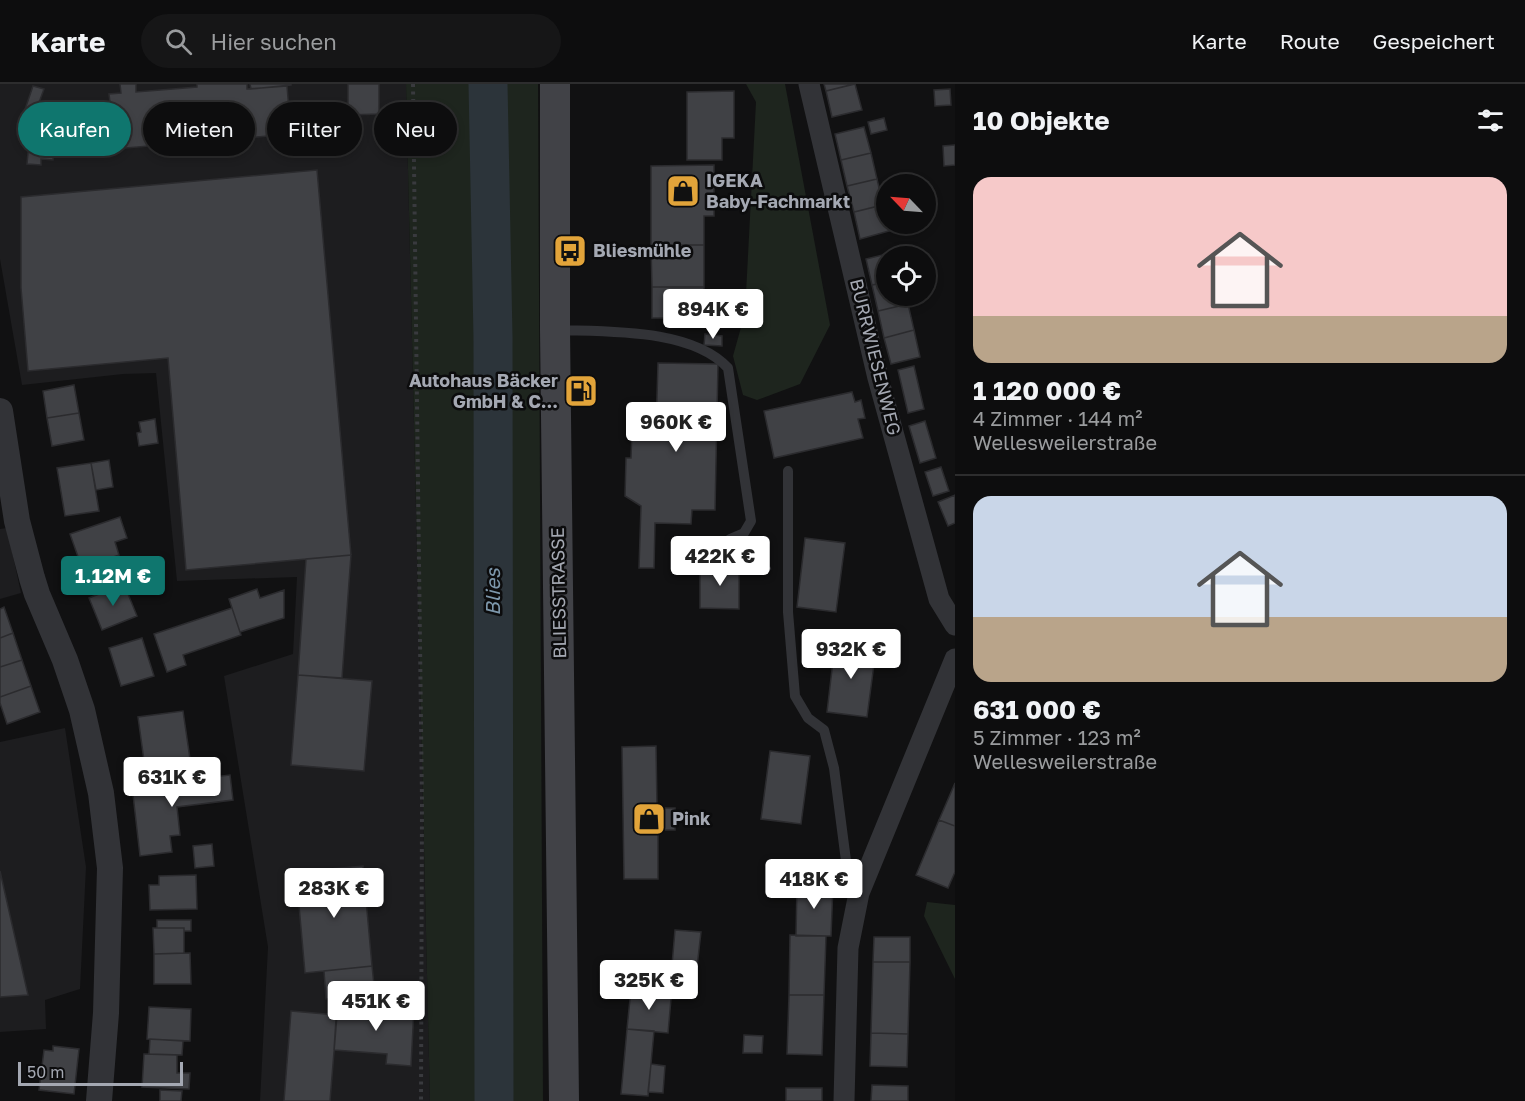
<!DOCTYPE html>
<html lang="de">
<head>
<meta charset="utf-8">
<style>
	body { margin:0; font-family:"Golos Text",sans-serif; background:#161617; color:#f1f3f6; height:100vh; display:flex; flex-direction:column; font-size:22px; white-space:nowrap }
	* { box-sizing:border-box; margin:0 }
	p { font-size:20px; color:#9a9c9e }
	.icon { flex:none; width:33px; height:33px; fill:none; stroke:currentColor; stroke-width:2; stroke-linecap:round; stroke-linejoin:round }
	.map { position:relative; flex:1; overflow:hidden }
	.details { display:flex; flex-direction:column; background:#0d0d0e; width:570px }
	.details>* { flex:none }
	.guide { position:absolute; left:18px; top:18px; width:570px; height:54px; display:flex; gap:12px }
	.needle { width:39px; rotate:295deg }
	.controls { position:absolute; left:876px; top:90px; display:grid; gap:12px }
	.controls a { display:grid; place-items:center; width:60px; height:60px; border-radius:50%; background:#0d0d0e; box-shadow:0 3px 9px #0003,0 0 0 2px #2d2d2e; font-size:30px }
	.scale { position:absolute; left:18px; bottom:15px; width:165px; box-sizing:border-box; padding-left:6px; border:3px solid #a4a8b2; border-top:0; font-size:16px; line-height:21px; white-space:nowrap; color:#a4a8b2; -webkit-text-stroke:4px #0c0c0d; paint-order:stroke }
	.price { position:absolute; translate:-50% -51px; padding:0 14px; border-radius:6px; background:#fff; color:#222; font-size:20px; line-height:39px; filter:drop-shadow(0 2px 3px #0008) }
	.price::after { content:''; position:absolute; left:50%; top:36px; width:18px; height:14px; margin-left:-9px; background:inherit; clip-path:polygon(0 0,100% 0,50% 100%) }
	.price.current { background:#0f766e; color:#fff }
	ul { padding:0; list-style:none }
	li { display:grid; align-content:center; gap:12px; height:318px; padding:0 18px }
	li+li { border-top:2px solid #2d2d2e }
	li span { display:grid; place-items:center; height:186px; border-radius:18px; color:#555 }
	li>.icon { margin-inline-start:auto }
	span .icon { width:108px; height:108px; fill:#fffc; stroke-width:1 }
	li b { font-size:26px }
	h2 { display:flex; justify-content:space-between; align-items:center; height:72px; padding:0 18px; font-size:26px }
	.pill { padding:0 21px; border-radius:27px; background:#0d0d0e; box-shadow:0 3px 9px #0003,0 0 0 2px #2d2d2e; font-size:21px; line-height:54px }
	.pill.current { background:#0f766e; color:#fff }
	header { display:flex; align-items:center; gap:36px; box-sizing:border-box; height:84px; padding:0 30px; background:#0d0d0e; border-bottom:2px solid #2d2d2e }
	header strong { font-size:28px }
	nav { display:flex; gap:33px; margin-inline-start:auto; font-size:21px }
	.search { width:420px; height:54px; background:#161617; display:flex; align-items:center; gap:15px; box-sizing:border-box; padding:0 21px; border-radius:33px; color:#9a9c9e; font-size:22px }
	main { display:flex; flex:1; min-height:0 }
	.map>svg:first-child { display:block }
	.built { fill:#1d1d1f }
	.green { fill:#1e251e }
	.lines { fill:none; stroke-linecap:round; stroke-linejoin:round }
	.river { stroke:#2c343a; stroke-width:39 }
	.building { fill:#404145; stroke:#2b2b2e; stroke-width:1.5 }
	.path { stroke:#393a3e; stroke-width:4; stroke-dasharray:3 4.5; stroke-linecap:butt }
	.service { stroke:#323337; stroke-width:10 }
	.minor { stroke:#323337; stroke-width:21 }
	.tertiary { stroke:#323337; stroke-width:26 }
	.secondary { stroke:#414247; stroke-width:30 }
	.labels { text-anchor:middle; stroke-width:5; stroke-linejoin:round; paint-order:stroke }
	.poi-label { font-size:18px; font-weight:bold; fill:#a4a8b2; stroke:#0c0c0d; text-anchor:start }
	.street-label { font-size:18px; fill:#a4a8b2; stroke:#0c0c0d }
	.water-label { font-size:20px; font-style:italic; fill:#7d97ab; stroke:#0c0c0d }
</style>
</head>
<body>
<header>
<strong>Karte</strong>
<div class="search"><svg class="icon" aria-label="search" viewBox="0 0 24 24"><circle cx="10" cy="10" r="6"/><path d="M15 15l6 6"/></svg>Hier suchen</div>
<nav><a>Karte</a><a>Route</a><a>Gespeichert</a></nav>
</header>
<main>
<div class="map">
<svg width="955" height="1017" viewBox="0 0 955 1017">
	<rect width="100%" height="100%" fill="#111112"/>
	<!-- built -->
	<path class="built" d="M0,0h406l24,1017h-170l8,-154 -44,-271 69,-22 4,-77 -120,4 -21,-208 -33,1 -101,11 -22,-126z
		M7,444l14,65 -21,6v-70z
		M65,644l21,139 -6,122 -35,11 1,29 -46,3v-290z"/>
	<!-- green -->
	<path class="green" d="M406,0h132l5,1017h-113z
		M746,0h39l45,241 -30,59 -43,16 -14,-5 -10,-39 12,-43 11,-211z
		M927,818l28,3v74l-31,-63z"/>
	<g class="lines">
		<!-- river -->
		<path class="river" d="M488,0l5,253 1,764"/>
	</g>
	<!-- building -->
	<path class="building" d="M120,0h16v8l61,-5v-3h50v5l40,-3 4,48 -177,15 -2,-20h5l-1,-17h-5l-2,-18 12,-1z
		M250,0h41v1l-40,4z
		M348,0h31v30l-31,1z
		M824,0h30l-28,7z
		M855,0l7,26 -30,7 -6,-26z
		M33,2l11,3 -15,41 -10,-3z
		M950,5l1,16 -16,1 -1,-16z
		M734,7v47h-12v22h-35v-68z
		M884,34l3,12 -16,4 -3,-12z
		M864,43l7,26 -30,7 -6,-26z
		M29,57l25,3 -1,16 -12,-1v6l-14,-1z
		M955,61v20l-11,1 -1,-20z
		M871,69l6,26 -30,7 -6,-26z
		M714,81v51h-10v29h-53v-79z
		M317,86l34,385 -165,15 -18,-212 -140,13 -7,-83v-91z
		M877,95l6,26 -29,7 -7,-26z
		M886,120v20l15,1 -13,3 1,3 -29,8 -6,-27z
		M651,161h53v42h-52z
		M895,168l1,4h-10v26l-14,3 -6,-26z
		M886,198v14h20l2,8 -30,7 -6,-26z
		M652,203h52v31h-52z
		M908,220l6,26 -30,8 -6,-27z
		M914,246l6,27 -29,7 -7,-26z
		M705,250l17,2v10l-18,-1z
		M658,279l60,1 -3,146h-23l-1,14 -36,-1 -1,45h-15l2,-62 -16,-10 1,-38h5l1,-28h24z
		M914,282l10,43 -16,4 -10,-43z
		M74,301l5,28 -32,5 -4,-27z
		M852,308l3,10 6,-2 4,18 -7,1 5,19 -89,20 -10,-47z
		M79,329l5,27 -32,6 -5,-28z
		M155,335l3,24 -19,3 -2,-13 4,-1 -2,-10z
		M925,337l11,37 -16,5 -11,-37z
		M109,376l4,27 -17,3 -5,-27z
		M91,379l8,48 -34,5 -8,-48z
		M941,383l8,24 -16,5 -8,-24z
		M955,411v28l-7,3 -10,-24z
		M120,433l7,21 -12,4 4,13 -37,13 -12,-34z
		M805,454l40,5 -9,69 -39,-5z
		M351,471l-9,123 -44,-3 8,-116z
		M714,478h18l-1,8h8v39l-39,-1v-39h13z
		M124,500l13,32 -35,14 -13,-32z
		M257,505l3,9 24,-8v28l-44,14 -11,-33z
		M4,523l9,26 -13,5v-29z
		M232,524l9,27 -58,20 3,10 -19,7 -13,-38z
		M13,549l9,27 -22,7v-29z
		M142,554l12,38 -33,10 -12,-38z
		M835,560l41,5 -9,68 -40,-5z
		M22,576l9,26 -31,11v-30z
		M298,591l74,6 -8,90 -73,-6z
		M31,602l9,26 -33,12 -7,-21v-6z
		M183,627l7,48 -6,1 2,10 -40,5 -8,-58z
		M656,662l1,62h18v22h-17v49h-34l-2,-132z
		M770,667l40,5 -9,68 -40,-5z
		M230,691l3,25 -56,7 3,28 -10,1 2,16 -32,4 -8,-70z
		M955,699v43l-16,-6z
		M939,736l16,6v46l-7,16 -32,-13z
		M212,760l2,22 -19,2 -2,-22z
		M363,782l9,100 -67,7 -9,-101z
		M0,787l28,124 -28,2z
		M196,791l1,34 -47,1 -1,-25h10v-9z
		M797,800l36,1 -2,51h-35z
		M157,836h34v11h-7v-3h-27z
		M153,844h31v25l-30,1z
		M675,846l26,2 -4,35 -25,-2z
		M790,851l36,1 -2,59h-35z
		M874,853h36v25h-37z
		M190,869l1,31h-37v-30z
		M873,878h37l-2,72 -37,-1z
		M372,882l3,28 -49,5 -2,-28z
		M631,905l34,3 6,7 -3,34 -41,-4z
		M789,911h35l-2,60 -35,-1z
		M337,920l77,5 -3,57 -25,-2 1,-10 -53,-4z
		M149,923l42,2 -1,32 -43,-2z
		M291,927l46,4 -7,86h-46z
		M627,945l27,2 -6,65 -27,-2z
		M871,949l37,1 -1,33 -37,-1z
		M744,951l19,1 -1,17h-19z
		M150,955l33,2 -1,14 -33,-1z
		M53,962l26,3 -5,45 -35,-4 5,-40 9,1z
		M144,970l33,1v18h13l-1,16 -47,-2z
		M651,980l14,2 -2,27 -15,-1z
		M872,1001l36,1v15h-37z
		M786,1004h36v13h-36z
		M160,1006l22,1 -1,10h-21z"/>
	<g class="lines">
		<!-- path -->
		<path class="path" d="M413,0l9,718 -1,299
			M758,455l13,35"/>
		<!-- service -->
		<path class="service" d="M556,246c50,2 135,-2 172,38l23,153 -7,12 -14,6
			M788,387v141l7,84 13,22 16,12 10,38 14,108 11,17"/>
		<!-- minor -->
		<path class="minor" d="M809,0l69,294 61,221 16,26
			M844,1017l4,-153 11,-55 96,-234"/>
		<!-- tertiary -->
		<path class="tertiary" d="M0,327l17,110 15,57 5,16 28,66 17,50 19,83 9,75 -4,145 -7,88"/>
		<!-- secondary -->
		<path class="secondary" d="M555,0v246l9,771"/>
	</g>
	<!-- icons -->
	<defs>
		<g id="shop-square" transform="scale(1.725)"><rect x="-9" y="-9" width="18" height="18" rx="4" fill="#e2a43a" stroke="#0c0c0d"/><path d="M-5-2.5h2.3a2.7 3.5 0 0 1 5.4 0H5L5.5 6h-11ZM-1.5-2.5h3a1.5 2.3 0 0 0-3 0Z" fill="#111"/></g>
		<g id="bus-square" transform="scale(1.725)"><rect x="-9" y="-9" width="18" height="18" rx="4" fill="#e2a43a" stroke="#0c0c0d"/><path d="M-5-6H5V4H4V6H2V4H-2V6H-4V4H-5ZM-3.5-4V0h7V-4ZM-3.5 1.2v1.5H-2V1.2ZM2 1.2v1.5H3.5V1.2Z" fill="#111"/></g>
		<g id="fuel-square" transform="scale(1.725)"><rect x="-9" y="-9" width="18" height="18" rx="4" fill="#e2a43a" stroke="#0c0c0d"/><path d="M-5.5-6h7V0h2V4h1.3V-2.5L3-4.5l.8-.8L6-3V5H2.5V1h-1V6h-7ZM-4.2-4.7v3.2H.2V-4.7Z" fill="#111"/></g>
	</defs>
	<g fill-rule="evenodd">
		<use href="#shop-square" x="683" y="107"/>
		<use href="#bus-square" x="570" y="167"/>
		<use href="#fuel-square" x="581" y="307"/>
		<use href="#shop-square" x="649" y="735"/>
	</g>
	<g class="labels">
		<!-- poi labels -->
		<g class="poi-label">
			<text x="706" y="103">IGEKA<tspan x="706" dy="21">Baby-Fachmarkt</tspan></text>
			<text x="593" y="173">Bliesmühle</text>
			<text x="558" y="303" text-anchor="end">Autohaus Bäcker<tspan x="558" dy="21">GmbH &amp; C...</tspan></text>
			<text x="672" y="741">Pink</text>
		</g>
		<!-- street labels -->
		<g class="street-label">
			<text transform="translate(875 273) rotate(76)" y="6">BURRWIESENWEG</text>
			<text transform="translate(559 509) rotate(-91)" y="6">BLIESSTRASSE</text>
		</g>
		<!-- water labels -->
		<g class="water-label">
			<text transform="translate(493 508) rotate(-90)" y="7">Blies</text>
		</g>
	</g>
</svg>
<div class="controls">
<a><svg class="needle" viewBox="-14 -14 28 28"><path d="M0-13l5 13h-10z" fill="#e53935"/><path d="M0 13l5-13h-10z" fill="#9a9c9e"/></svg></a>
<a><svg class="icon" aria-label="locate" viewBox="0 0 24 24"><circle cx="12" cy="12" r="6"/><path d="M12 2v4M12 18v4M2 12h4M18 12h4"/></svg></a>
</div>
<div class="scale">50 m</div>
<b class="price" style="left:713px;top:256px">894K €</b>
<b class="price" style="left:676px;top:369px">960K €</b>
<b class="price" style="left:720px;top:503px">422K €</b>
<b class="price current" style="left:113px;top:523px">1.12M €</b>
<b class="price" style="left:851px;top:596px">932K €</b>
<b class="price" style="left:172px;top:724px">631K €</b>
<b class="price" style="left:814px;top:826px">418K €</b>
<b class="price" style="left:334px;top:835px">283K €</b>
<b class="price" style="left:649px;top:927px">325K €</b>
<b class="price" style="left:376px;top:948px">451K €</b>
<div class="guide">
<a class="pill current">Kaufen</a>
<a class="pill">Mieten</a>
<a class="pill">Filter</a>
<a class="pill">Neu</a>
</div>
</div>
<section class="details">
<h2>10 Objekte<svg class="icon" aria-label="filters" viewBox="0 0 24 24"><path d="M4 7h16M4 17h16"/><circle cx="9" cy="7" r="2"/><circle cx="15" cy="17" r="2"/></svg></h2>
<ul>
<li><span style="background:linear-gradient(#f6c9c9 75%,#b9a48a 0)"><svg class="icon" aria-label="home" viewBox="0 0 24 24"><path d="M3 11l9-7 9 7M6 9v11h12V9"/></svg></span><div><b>1 120 000 €</b><p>4 Zimmer · 144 m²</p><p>Wellesweilerstraße</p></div></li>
<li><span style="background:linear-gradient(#c9d6e8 65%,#b9a48a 0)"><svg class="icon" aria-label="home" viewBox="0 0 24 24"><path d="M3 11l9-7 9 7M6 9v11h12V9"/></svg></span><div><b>631 000 €</b><p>5 Zimmer · 123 m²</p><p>Wellesweilerstraße</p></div></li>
</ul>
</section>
</main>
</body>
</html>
